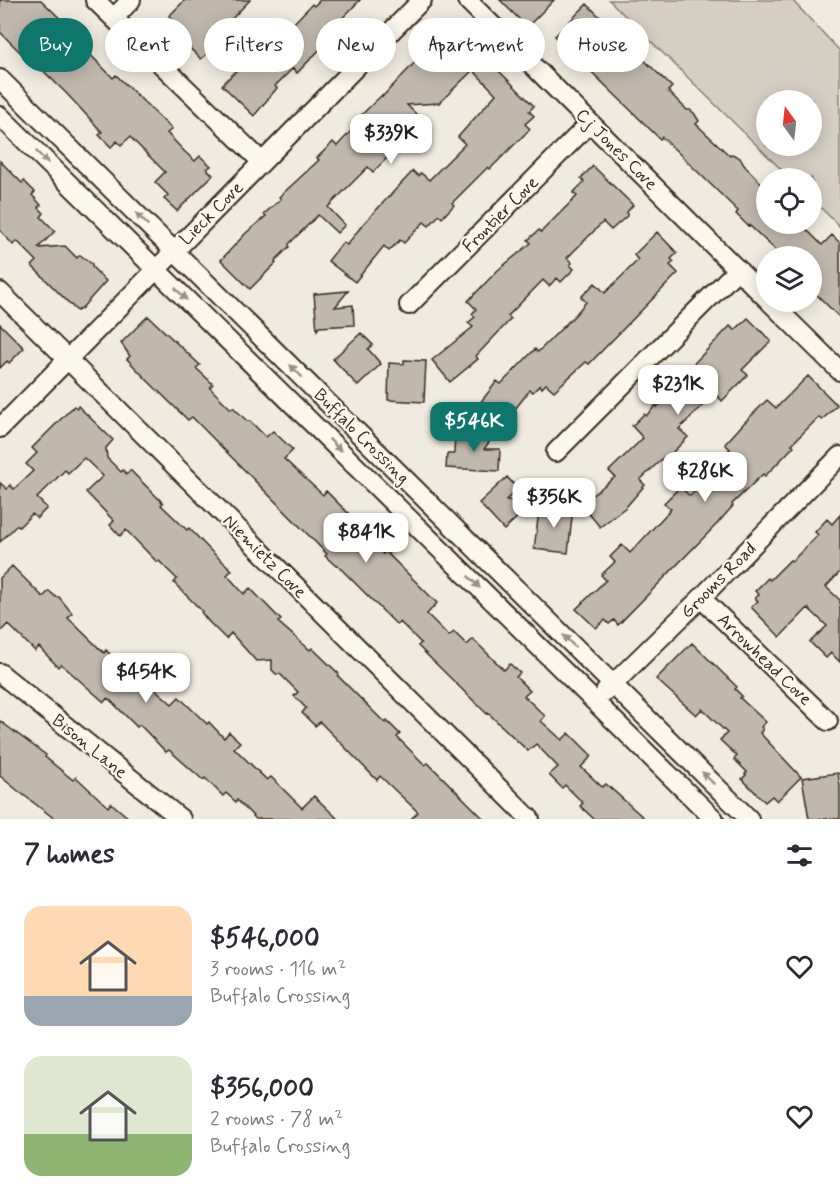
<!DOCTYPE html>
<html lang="en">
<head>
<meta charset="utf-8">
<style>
	body { margin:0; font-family:Mynerve,sans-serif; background:#f2f2f3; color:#2b2b33; height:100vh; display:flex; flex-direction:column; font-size:22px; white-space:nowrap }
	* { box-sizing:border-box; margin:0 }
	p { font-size:20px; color:#7c7c81 }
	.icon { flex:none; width:33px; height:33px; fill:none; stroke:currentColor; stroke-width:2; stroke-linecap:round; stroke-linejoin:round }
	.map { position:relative; height:819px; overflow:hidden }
	.sheet { display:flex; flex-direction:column; background:#fff; flex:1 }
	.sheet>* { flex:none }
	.banner { position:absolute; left:18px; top:18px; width:804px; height:54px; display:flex; gap:12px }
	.needle { width:39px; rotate:345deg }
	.buttons { position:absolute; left:756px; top:90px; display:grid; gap:12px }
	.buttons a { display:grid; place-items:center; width:66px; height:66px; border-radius:50%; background:#fff; box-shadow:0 3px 15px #0003; font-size:30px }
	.price { position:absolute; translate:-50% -51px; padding:0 14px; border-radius:12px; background:#fff; color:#222; font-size:20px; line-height:39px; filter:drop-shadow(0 2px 3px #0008) }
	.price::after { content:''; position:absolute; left:50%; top:36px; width:18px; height:14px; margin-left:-9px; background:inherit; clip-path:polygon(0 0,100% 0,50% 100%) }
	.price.selected { background:#0f766e; color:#fff }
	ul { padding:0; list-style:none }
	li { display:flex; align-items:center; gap:18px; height:150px; padding:0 24px }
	li span { display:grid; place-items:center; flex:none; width:168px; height:120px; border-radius:18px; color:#555 }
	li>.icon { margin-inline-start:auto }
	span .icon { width:72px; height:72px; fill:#fffc; stroke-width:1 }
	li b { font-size:26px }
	h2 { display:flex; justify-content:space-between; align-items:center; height:72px; padding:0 24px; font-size:26px }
	.pill { padding:0 21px; border-radius:27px; background:#fff; box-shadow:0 3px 15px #0003; font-size:21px; line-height:54px }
	.pill.selected { background:#0f766e; color:#fff }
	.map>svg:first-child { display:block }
	.green { fill:#d5cec3; stroke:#887c70; stroke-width:1.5; fill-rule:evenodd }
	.building { fill:#c0b8ad; stroke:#3b2a1e; stroke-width:1.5 }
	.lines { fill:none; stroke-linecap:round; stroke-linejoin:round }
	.minor-casing { stroke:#3b2a1e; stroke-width:22 }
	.minor { stroke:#fbf7ec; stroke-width:18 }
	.oneway { fill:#9b9085 }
	.labels { text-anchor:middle; stroke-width:4.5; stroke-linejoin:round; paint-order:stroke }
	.street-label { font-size:18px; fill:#3b2a1e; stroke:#fbf7ec }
</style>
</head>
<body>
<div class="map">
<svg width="840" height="819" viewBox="0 0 840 819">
	<rect width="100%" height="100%" fill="#f0ebe0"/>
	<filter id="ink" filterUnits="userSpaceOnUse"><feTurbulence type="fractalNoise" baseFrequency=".0167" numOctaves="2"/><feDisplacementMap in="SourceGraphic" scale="12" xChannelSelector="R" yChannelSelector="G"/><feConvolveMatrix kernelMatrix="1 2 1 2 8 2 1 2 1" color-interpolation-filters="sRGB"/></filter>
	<g filter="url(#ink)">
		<!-- green -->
		<path class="green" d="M609,0h183l48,51v176l-28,-28v-21h-22zM766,100h46v46h-46z"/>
		<!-- building -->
		<path class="building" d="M0,0h41l43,42 -3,3 32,33 3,-3 56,54 -5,4 18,19 10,9 5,-5 11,10 -4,3 6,6 -36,36 -13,-12 4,-4 -13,-13 10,-10 -35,-35 -9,8 -4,-4 -6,6 -12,-12 3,-3 -35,-38 -44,-43 -2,2 -21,-21z
			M185,0h65l-31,32 4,4 -7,8v3l-15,12 -35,-34 6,-6 -3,-3z
			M320,0h40l-31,32 3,2 -8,9 1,1 -28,29 -4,-5 -18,18 2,2 -23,28 -32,-31 26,-26 6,6 58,-61 2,2z
			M500,0h54l-27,27z
			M587,4l31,31 3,-4 23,23 -3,3 31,30 -4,4 19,19h3l4,3 5,8 -3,3 34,32 2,-2 8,4 4,7 22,23v36h35l21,21 10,-10 8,8v75l-28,-28v-34h-30l-33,-31 -1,1 -12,-12 2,-3 -76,-74 -2,2 -105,-103z
			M460,32l74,74 -5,5 5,5 -9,8 5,5 -40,40 -2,-2 -36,36 2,2 -12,13 -3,-3 -10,11 -5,-4 -20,21 -4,-3 -11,11 -5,-5 -29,36 -27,-21 15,-19 4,3 16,-21 50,-53 5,5 3,-3 8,7 36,-36 -7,-7 38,-43 -23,-24 -34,33 -32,2 17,17 -7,8 1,1 -13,13 -2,-2 -30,30 -5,-5 -40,40 17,18 -8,8 -19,-18 -29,29v3l-14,14 1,2 -26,26 -29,-29 25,-27 20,-17 -2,-2 17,-15 -2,-2 40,-37 -2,-2 16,-16 4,4 18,-19 -3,-3 30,-29 1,1 55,-58 4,4 9,-9 4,4z
			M0,161l22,22 2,-2 11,11 -3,3 9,10 -3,2 6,6 -3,4 14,14 -17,17 27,-2 12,12 3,-3 7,5 5,4v3l14,14 -25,28 -4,2 -45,-45 5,-5 -20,-20 -4,4 -13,-15z
			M593,166l40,39 -6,7v4l-16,14 -8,-8 -36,36 5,5 -2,2 4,4 -13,13 -4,-4 -8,8 -6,-6 -35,36 3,3 -35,37 2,3 -28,23 -18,-22 41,-33 -5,-4 7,-6 -3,-3 4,-5 -8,-8 30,-31 33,-27 -3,-3 11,-10 2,2 36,-36 -4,-3 11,-11 -3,-4z
			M657,232l20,21 -6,6 3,3 -4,3 8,8 -89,91 -3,-2 -32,29 -8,-7 -4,4 -2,-3 -7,7 -3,-2 -29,37 -24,-20 20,-26 4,3 34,-35 3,3 37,-37 11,-13 -5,-5 14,-14 10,10 33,-33 -4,-5z
			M348,291l-13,16 18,-2 1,20 -35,2 -2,3 -3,-36z
			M148,316l52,49 -4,3 17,16 -3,4 21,21 2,-2 14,14h3l16,16 7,-6 20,19 -9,9 39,36 3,-4 26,26 -3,2 34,35 2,-3 52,52 -10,11 22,22 5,-4 13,13 6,-6 31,31 6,-6 10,9 -4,4 14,14 -6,5 21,20 -4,5 21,19 7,-7 23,23 -11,11 21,20 4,-3 39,35h-51l-14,-13 3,-3 -18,-18 -3,3 -13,-13 9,-8 -22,-23 -8,7 -40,-38 -1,1 -69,-68 3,-3 -21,-21 -3,3 -60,-60 -1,1 -11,-10 2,-2 -135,-137 -4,3 -40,-39 -21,-22 3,-3 -9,-13z
			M748,318l23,23 -29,29 6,5 -26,26 -7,-8 -36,36 9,8 -22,22 -2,-2 -24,23 5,5 -19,22 -26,20 -19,-23 34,-27 -6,-6 34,-33 -11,-12 12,-12 2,2 10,-11 1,2 24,-24 -3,-3 52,-54 5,4z
			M0,324l24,24 -15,15 -2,-2 -7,7z
			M361,333l12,12 -5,4 13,15 -23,22 -25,-27z
			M404,360l22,1 -2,41 -36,-2 1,-37 15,1z
			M808,376l29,29 -15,15 -3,-3 -27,27 2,2 -21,22 -8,8 -2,-2 -31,30 1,2 -16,18 -99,101 -4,-5 -5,4 -4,-4 -9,8 -20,-19 30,-29 -5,-5 14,-13 -5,-5 12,-12 8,8 41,-44 -7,-6 16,-16 10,9 34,-35 -3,-4 9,-8 -5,-5 19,-21 23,-23 9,8z
			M74,406l3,2 1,-2 35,34 -7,8 1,10 14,14 2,-2 4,4 3,-4 33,33 -2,2 26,25 2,-2 22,23 21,19 -5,5 17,19 6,-6 31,32 -3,2 32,28 2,-2 27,26 -1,2 47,47 2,-2 13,13 -3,3 28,28 3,-2 56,56h-73l7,-7 -38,-36 -3,4 -57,-58 -5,4 -13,-13 4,-5 -12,-12 4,-4 -18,-18h-4l-4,-4v-10l-16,1 -25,-28 -5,6 -18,-18 -7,-9 1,-1 -28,-28 3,-4 -18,-18 -2,1 -31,-32 -6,6 -10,-11 4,-4 -28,-29 17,-16 -19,-18 -16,15 -3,-3 -28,28 10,10 -10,10 -5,-4 -13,13 -2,-2 -17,17v-59l7,6 3,-4 4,4 19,-18 -7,-7 11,-11 -5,-5z
			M455,432l40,2 -11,15h16l-1,22 -53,-3 1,-14h7z
			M507,477l11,12 -12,11 26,3 -28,27 -25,-27z
			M540,504l33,4 -5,45 -34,-4z
			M840,515v57l-14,15 14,13v62l-9,-9 -5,5 -16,-16 17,-16 -19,-18 -28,29 -29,-30 7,-6 -3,-3 4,-3 -4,-4 13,-13 2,2 20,-20 2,1 26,-26 -3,-3 12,-13 5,5z
			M12,566l31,31 6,-6 7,6h3l13,16 -4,5 36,35 2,-3 35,37 6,-5 25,22 7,-7 28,27 2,-2 15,16 5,-6 11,10 -6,6 33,32 4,-3 31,31 12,-12 24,23h-82l-19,-19 -1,2 -10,-9 -3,3 -18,-18 -2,2 -34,-30 -3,2 -26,-27 -3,2 -29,-29 -4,4 -43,-38 -3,3 -19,-20 -4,4 -27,-27 -8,8v-54z
			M692,643l45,44 -2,2 7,7 -2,2 26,24 -5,5 2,2 -3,4 41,44 -24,24 -5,-5 -7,6 -23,-23 4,-4 -1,-1 2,-2 -13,-13 3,-3 -17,-16 7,-7 -25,-24 -6,6 -40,-36z
			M0,721l46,34 -1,2 28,23 3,-3 32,30 3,-4 19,16h-75l-38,-29 -17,-14z
			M838,773l2,13v33h-31l-7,-41z"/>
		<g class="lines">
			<!-- minor casing -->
			<g class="minor-casing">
				<path id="minor" d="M95,0l167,162
					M467,0l299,298
					M114,18l17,-18
					M0,79l749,740
					M0,116l714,703
					M0,292l530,527
					M770,302l70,69
					M409,305l181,-182
					M0,428l422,-428
					M556,452l182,-183
					M701,598l127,123
					M0,673l181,146
					M605,692l96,-94 139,-142"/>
			</g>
			<!-- minor -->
			<use href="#minor" class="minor"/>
		</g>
		<!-- one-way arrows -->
		<defs><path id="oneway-solid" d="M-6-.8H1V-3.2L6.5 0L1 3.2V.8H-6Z" transform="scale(1.5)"/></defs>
		<g class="oneway">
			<use href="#oneway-solid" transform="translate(42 157) rotate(45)"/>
			<use href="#oneway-solid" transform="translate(142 219) rotate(-135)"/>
			<use href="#oneway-solid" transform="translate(181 294) rotate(45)"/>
			<use href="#oneway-solid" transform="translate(296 371) rotate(-135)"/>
			<use href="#oneway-solid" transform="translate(335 445) rotate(45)"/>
			<use href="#oneway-solid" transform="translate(474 582) rotate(45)"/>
			<use href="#oneway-solid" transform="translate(569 641) rotate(-135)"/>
			<use href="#oneway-solid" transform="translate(708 778) rotate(-135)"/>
		</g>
	</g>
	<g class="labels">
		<!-- street labels -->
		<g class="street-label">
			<text transform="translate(617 149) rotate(45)" y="6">Cj Jones Cove</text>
			<text transform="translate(211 213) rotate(-45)" y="6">Lieck Cove</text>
			<text transform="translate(500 214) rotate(-45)" y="6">Frontier Cove</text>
			<text transform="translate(362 436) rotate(45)" y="6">Buffalo Crossing</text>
			<text transform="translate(265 556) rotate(45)" y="6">Niemietz Cove</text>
			<text transform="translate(718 580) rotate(-45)" y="6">Grooms Road</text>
			<text transform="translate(765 659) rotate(44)" y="6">Arrowhead Cove</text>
			<text transform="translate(90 746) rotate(39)" y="6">Bison Lane</text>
		</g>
	</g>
</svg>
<div class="buttons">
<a><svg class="needle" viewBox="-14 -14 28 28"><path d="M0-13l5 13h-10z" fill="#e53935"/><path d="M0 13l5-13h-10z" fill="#7c7c81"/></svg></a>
<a><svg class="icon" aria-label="locate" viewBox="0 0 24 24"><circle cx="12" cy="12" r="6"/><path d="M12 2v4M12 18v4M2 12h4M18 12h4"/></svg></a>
<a><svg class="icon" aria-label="layers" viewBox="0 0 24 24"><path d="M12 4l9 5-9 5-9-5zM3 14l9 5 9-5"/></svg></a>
</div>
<b class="price" style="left:391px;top:165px">$339K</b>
<b class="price" style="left:678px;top:416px">$231K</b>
<b class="price selected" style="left:474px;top:453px">$546K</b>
<b class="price" style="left:705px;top:503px">$286K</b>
<b class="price" style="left:554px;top:529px">$356K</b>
<b class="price" style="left:366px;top:564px">$841K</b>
<b class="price" style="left:146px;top:704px">$454K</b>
<div class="banner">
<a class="pill selected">Buy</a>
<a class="pill">Rent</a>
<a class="pill">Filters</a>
<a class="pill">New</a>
<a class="pill">Apartment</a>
<a class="pill">House</a>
</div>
</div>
<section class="sheet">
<h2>7 homes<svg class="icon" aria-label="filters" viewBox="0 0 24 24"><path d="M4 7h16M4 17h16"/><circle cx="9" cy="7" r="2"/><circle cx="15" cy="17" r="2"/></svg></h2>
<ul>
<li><span style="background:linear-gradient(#ffd9b3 75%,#9aa5b1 0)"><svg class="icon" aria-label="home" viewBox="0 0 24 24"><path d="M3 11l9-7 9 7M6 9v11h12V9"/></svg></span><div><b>$546,000</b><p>3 rooms · 116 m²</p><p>Buffalo Crossing</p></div><svg class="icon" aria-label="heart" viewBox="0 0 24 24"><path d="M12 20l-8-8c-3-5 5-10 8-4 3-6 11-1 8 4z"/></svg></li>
<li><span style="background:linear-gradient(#dfe7d0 65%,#8fb573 0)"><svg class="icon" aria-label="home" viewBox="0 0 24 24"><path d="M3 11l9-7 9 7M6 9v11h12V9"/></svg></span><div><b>$356,000</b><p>2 rooms · 78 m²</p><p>Buffalo Crossing</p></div><svg class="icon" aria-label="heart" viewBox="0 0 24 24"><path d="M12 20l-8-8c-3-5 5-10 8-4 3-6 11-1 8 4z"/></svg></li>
</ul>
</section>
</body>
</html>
